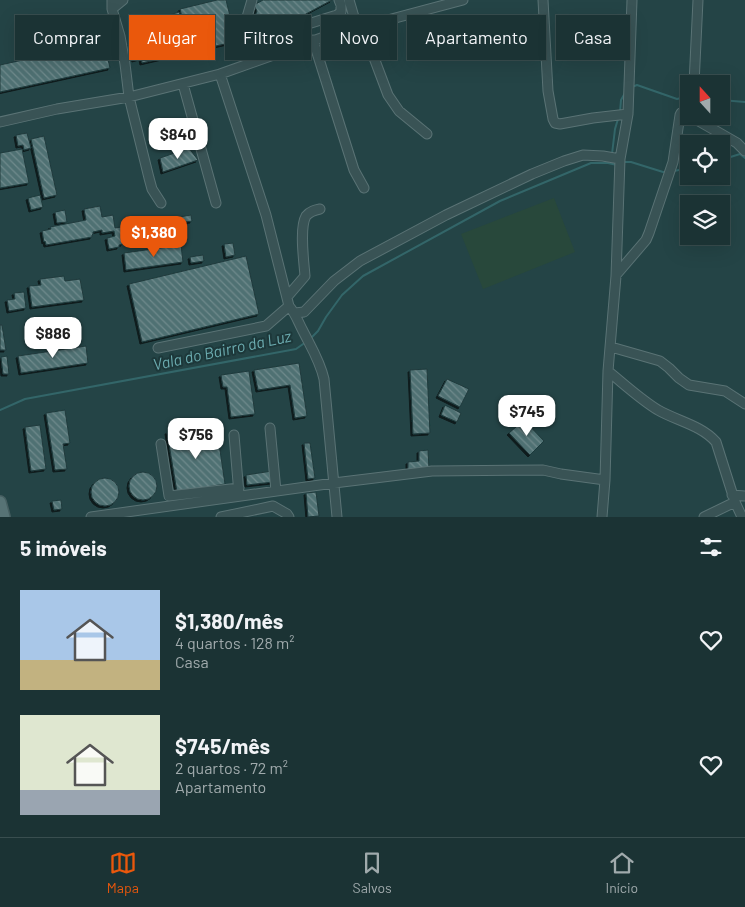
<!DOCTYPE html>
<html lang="pt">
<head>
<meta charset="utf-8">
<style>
	body { margin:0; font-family:Barlow,sans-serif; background:#283f40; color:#f1f3f6; height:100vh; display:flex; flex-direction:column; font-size:19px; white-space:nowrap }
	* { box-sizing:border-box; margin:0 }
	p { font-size:16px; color:#a0aaac }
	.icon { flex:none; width:28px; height:28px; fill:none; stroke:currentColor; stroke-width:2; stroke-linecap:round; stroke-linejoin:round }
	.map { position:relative; height:517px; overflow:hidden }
	.drawer { display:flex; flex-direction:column; background:#1b3334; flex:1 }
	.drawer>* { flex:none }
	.banner { position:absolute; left:15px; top:15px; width:715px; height:45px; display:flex; gap:10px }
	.needle { width:32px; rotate:339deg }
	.tools { position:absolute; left:680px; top:75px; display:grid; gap:10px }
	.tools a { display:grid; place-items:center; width:50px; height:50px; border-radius:0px; background:#1b3334; box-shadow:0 5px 20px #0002,0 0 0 1px #394e4f; font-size:25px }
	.price { position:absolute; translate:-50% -42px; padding:0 11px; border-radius:10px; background:#fff; color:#222; font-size:16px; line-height:32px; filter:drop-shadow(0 1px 2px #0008) }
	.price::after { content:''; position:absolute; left:50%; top:30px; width:15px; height:11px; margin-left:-8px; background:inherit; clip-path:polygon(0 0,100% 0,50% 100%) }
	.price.active { background:#ea580c; color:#fff }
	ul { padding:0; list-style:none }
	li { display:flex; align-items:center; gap:15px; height:125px; padding:0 20px }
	li span { display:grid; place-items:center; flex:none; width:140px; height:100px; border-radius:0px; color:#555 }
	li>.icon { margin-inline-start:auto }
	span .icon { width:60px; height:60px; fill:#fffc; stroke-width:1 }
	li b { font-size:21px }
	h2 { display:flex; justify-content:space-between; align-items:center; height:60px; padding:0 20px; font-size:21px }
	.chip { padding:0 18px; border-radius:0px; background:#1b3334; box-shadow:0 5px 20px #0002,0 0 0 1px #394e4f; font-size:18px; line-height:45px }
	.chip.active { background:#ea580c; color:#fff }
	.tabs { display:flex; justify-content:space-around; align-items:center; height:70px; border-top:1px solid #394e4f; background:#1b3334; font-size:14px; color:#a0aaac }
	.tabs a { display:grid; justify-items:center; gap:2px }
	.tabs .active { color:#ea580c }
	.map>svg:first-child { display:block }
	.pitch { fill:#28483b }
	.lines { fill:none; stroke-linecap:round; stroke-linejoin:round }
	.stream { stroke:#336669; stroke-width:2 }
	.building { fill:url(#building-back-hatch); stroke:#1f3a3c; filter:url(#shadow) }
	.minor-casing { stroke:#5a7375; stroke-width:11 }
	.major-casing { stroke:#465f61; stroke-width:14 }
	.minor { stroke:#395355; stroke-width:9 }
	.major { stroke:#577375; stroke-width:11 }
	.labels { text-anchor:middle; stroke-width:4; stroke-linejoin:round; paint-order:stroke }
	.water-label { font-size:16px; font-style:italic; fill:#6cacb0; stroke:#1d383a }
</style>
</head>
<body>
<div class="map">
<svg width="745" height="517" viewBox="0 0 745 517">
	<defs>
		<pattern id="building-back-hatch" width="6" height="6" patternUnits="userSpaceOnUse" patternTransform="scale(1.25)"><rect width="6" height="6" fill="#507173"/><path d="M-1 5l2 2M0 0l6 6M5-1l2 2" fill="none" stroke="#6f8a8c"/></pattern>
		<filter id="shadow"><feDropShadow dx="-2" dy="2" stdDeviation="0" flood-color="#0009"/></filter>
	</defs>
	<rect width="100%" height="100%" fill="#244446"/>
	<!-- pitch -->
	<path class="pitch" d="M554,198l21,54 -92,37 -22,-55z"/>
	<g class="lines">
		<!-- stream -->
		<path class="stream" d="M632,87l5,-2 40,14 12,-3
			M721,100l24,2
			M620,112l1,-12 4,-7
			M612,154l3,-25 3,-10
			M721,160l19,-6 5,4
			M623,162h8l32,10h4
			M608,163l9,2
			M674,171l15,-3
			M310,339l8,-8 8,-14 16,-22 21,-19 137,-75 91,-38h17l1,-3
			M0,410l25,-11 271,-50 10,-7"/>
	</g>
	<!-- building -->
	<path class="building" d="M217,0h9l4,16 -3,1 3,9 -3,1 2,8h-2l2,8 -87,20 -1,-5 -7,2 -4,-17 14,-3 -1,-4 5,-1 -1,-6 14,-3 -1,-4 7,-2 -1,-4 13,-4 2,6 1,-1 -2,-8z
		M263,0h69l-41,22 -3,-5 -31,17 -5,-10 5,-13 -3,-6z
		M104,42l6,26 -110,24v-27z
		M27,133l4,15 -7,2 -1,-5 -5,1 -2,-11z
		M44,136l13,59 -13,3 -13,-59z
		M189,148l9,12 -35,12 -3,-14z
		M22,149l7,34 -29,5v-35z
		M40,195l3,12 -12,3 -3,-12z
		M100,206l2,11 11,-2 2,13 76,-13 1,6 -7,1 1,4 -64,12 1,6 -4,1v2l-10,2 -2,-11 8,-2 -1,-5 -12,2v-3l-9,2v2l-1,1v2l-46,8 -1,-4 -1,1 -2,-11 9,-2 -1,-2 36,-7 -2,-11z
		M65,210l2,12 -10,1 -2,-11z
		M233,243l2,12 -9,2 -2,-13z
		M181,245l2,17 -57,8 -2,-17z
		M203,255l1,6 -13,2 -1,-6z
		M246,256l13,58 -117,28 -13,-58z
		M64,276l1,5 15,-2 4,21 -52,7 -3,-21 12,-1 -1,-6z
		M24,292l2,16 -17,3 -2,-11 8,-1 -1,-6z
		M0,325h2l4,25h-6z
		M86,346l2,17 -67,10 -3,-17z
		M7,356l2,18h-6l-2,-17z
		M299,363l8,53 -12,2 -5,-33 -32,5 -4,-20z
		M427,369l3,64 -17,1 -3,-64z
		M249,371l6,43 -24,3 -4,-30h-4l-2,-12z
		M447,379l22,10 -9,18 -22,-11z
		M445,405l16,8 -4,9 -16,-7z
		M65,410l5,33 -7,1 4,25 -12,1 -9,-57z
		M524,420l20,21 -14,14 -21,-22z
		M40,425l6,44 -15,2 -6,-44z
		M217,430l8,54 -48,8 -10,-60 10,-1 1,6z
		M304,443h6l5,35 -7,1z
		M428,450l1,19 -21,2v-9l11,-1v-10z
		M272,471l1,11 -26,3 -1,-10z
		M129 486a14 14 0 1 1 28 0a14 14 0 1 1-28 0Z
		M91 492a14 14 0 1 1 28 0a14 14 0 1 1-28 0Z
		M316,492l3,24 -11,1 -2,-24z
		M61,500l1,9 -8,1 -2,-9z"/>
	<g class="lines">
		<!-- minor casing -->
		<g class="minor-casing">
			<path id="minor" d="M112,0v9l8,27 5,28 4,33 20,81 3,11 9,14
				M349,0l8,27
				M543,0l5,91 5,28 2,4 5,1 33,-6 35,-4
				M112,9l11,-9
				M362,26l26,69 11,16 28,23
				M242,34l10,-34
				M313,40l41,130 10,18
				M288,49c0,-10 -3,-15 7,-21l42,-13 4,-3v-7l-2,-5
				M220,74l46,141 23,91c7,8 9,16 14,25 8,16 17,30 21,48l13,138
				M183,84l33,119
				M694,84l4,-84
				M690,116l47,27 8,8
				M0,122l57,-13 72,-12 91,-23 104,-37 139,-37
				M616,275l30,-35 3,-7 24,-71 7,-47 1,-2h2l6,3
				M287,297l18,-21c-1,-14 -6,-48 1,-60 4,-5 9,-6 14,-7
				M295,313l9,-1 30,-31 26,-20 86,-46 86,-41 32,-13 19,-6 20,1 17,3
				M611,347l49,14 9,7 10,10 10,7 36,6 20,13
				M158,348l108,-22 23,-20
				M608,371c16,13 32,28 50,39 19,11 43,15 58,32l19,60 7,15
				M270,428l6,63
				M234,435l5,59
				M161,444l8,52 70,-8
				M732,495l13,1
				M91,517l243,-34 98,-12 111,-1 18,4 44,6
				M221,517l52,-11 14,8 2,3
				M602,517l3,-37 3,-109 8,-95 4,-117 8,-45 4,-114
				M704,517l31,-15"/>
		</g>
		<!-- major casing -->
		<g class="major-casing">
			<path id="major" d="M0,502l4,15"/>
		</g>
		<!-- minor -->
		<use href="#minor" class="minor"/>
		<!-- major -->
		<use href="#major" class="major"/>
	</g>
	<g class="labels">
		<!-- water labels -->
		<g class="water-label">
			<text transform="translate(222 350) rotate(-12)" y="6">Vala do Bairro da Luz</text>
		</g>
	</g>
</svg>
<div class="tools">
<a><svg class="needle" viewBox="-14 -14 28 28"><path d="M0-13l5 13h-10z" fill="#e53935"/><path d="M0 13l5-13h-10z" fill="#a0aaac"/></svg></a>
<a><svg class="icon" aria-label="locate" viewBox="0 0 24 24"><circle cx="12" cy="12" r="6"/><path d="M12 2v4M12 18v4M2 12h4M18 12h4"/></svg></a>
<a><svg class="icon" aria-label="layers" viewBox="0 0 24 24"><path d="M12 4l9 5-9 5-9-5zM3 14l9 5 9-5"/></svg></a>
</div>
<b class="price" style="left:178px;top:160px">$840</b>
<b class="price active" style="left:154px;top:258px">$1,380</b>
<b class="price" style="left:53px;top:359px">$886</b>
<b class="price" style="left:527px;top:437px">$745</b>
<b class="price" style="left:196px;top:460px">$756</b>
<div class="banner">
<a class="chip">Comprar</a>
<a class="chip active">Alugar</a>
<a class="chip">Filtros</a>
<a class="chip">Novo</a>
<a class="chip">Apartamento</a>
<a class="chip">Casa</a>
</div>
</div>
<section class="drawer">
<h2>5 imóveis<svg class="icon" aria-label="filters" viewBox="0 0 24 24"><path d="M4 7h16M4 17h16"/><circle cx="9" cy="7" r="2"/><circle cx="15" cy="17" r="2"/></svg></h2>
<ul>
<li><span style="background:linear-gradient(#a9c7e8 70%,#c2b280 0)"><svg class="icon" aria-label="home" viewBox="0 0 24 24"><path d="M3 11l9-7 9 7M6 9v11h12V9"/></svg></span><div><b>$1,380/mês</b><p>4 quartos · 128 m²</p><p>Casa</p></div><svg class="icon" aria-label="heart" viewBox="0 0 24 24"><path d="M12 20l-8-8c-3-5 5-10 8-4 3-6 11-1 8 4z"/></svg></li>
<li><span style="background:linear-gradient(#dfe7d0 75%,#9aa5b1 0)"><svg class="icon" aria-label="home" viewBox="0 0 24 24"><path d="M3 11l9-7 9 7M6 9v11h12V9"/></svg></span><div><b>$745/mês</b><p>2 quartos · 72 m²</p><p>Apartamento</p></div><svg class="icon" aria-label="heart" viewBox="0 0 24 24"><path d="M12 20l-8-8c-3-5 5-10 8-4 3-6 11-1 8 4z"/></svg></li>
</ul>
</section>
<nav class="tabs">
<a class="active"><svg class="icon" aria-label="map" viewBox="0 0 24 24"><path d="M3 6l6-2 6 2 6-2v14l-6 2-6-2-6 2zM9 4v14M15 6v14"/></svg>Mapa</a>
<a><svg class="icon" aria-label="saved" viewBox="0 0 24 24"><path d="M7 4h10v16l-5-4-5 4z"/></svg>Salvos</a>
<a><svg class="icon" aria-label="home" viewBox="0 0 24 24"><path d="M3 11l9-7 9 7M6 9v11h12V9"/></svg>Início</a>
</nav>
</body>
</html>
